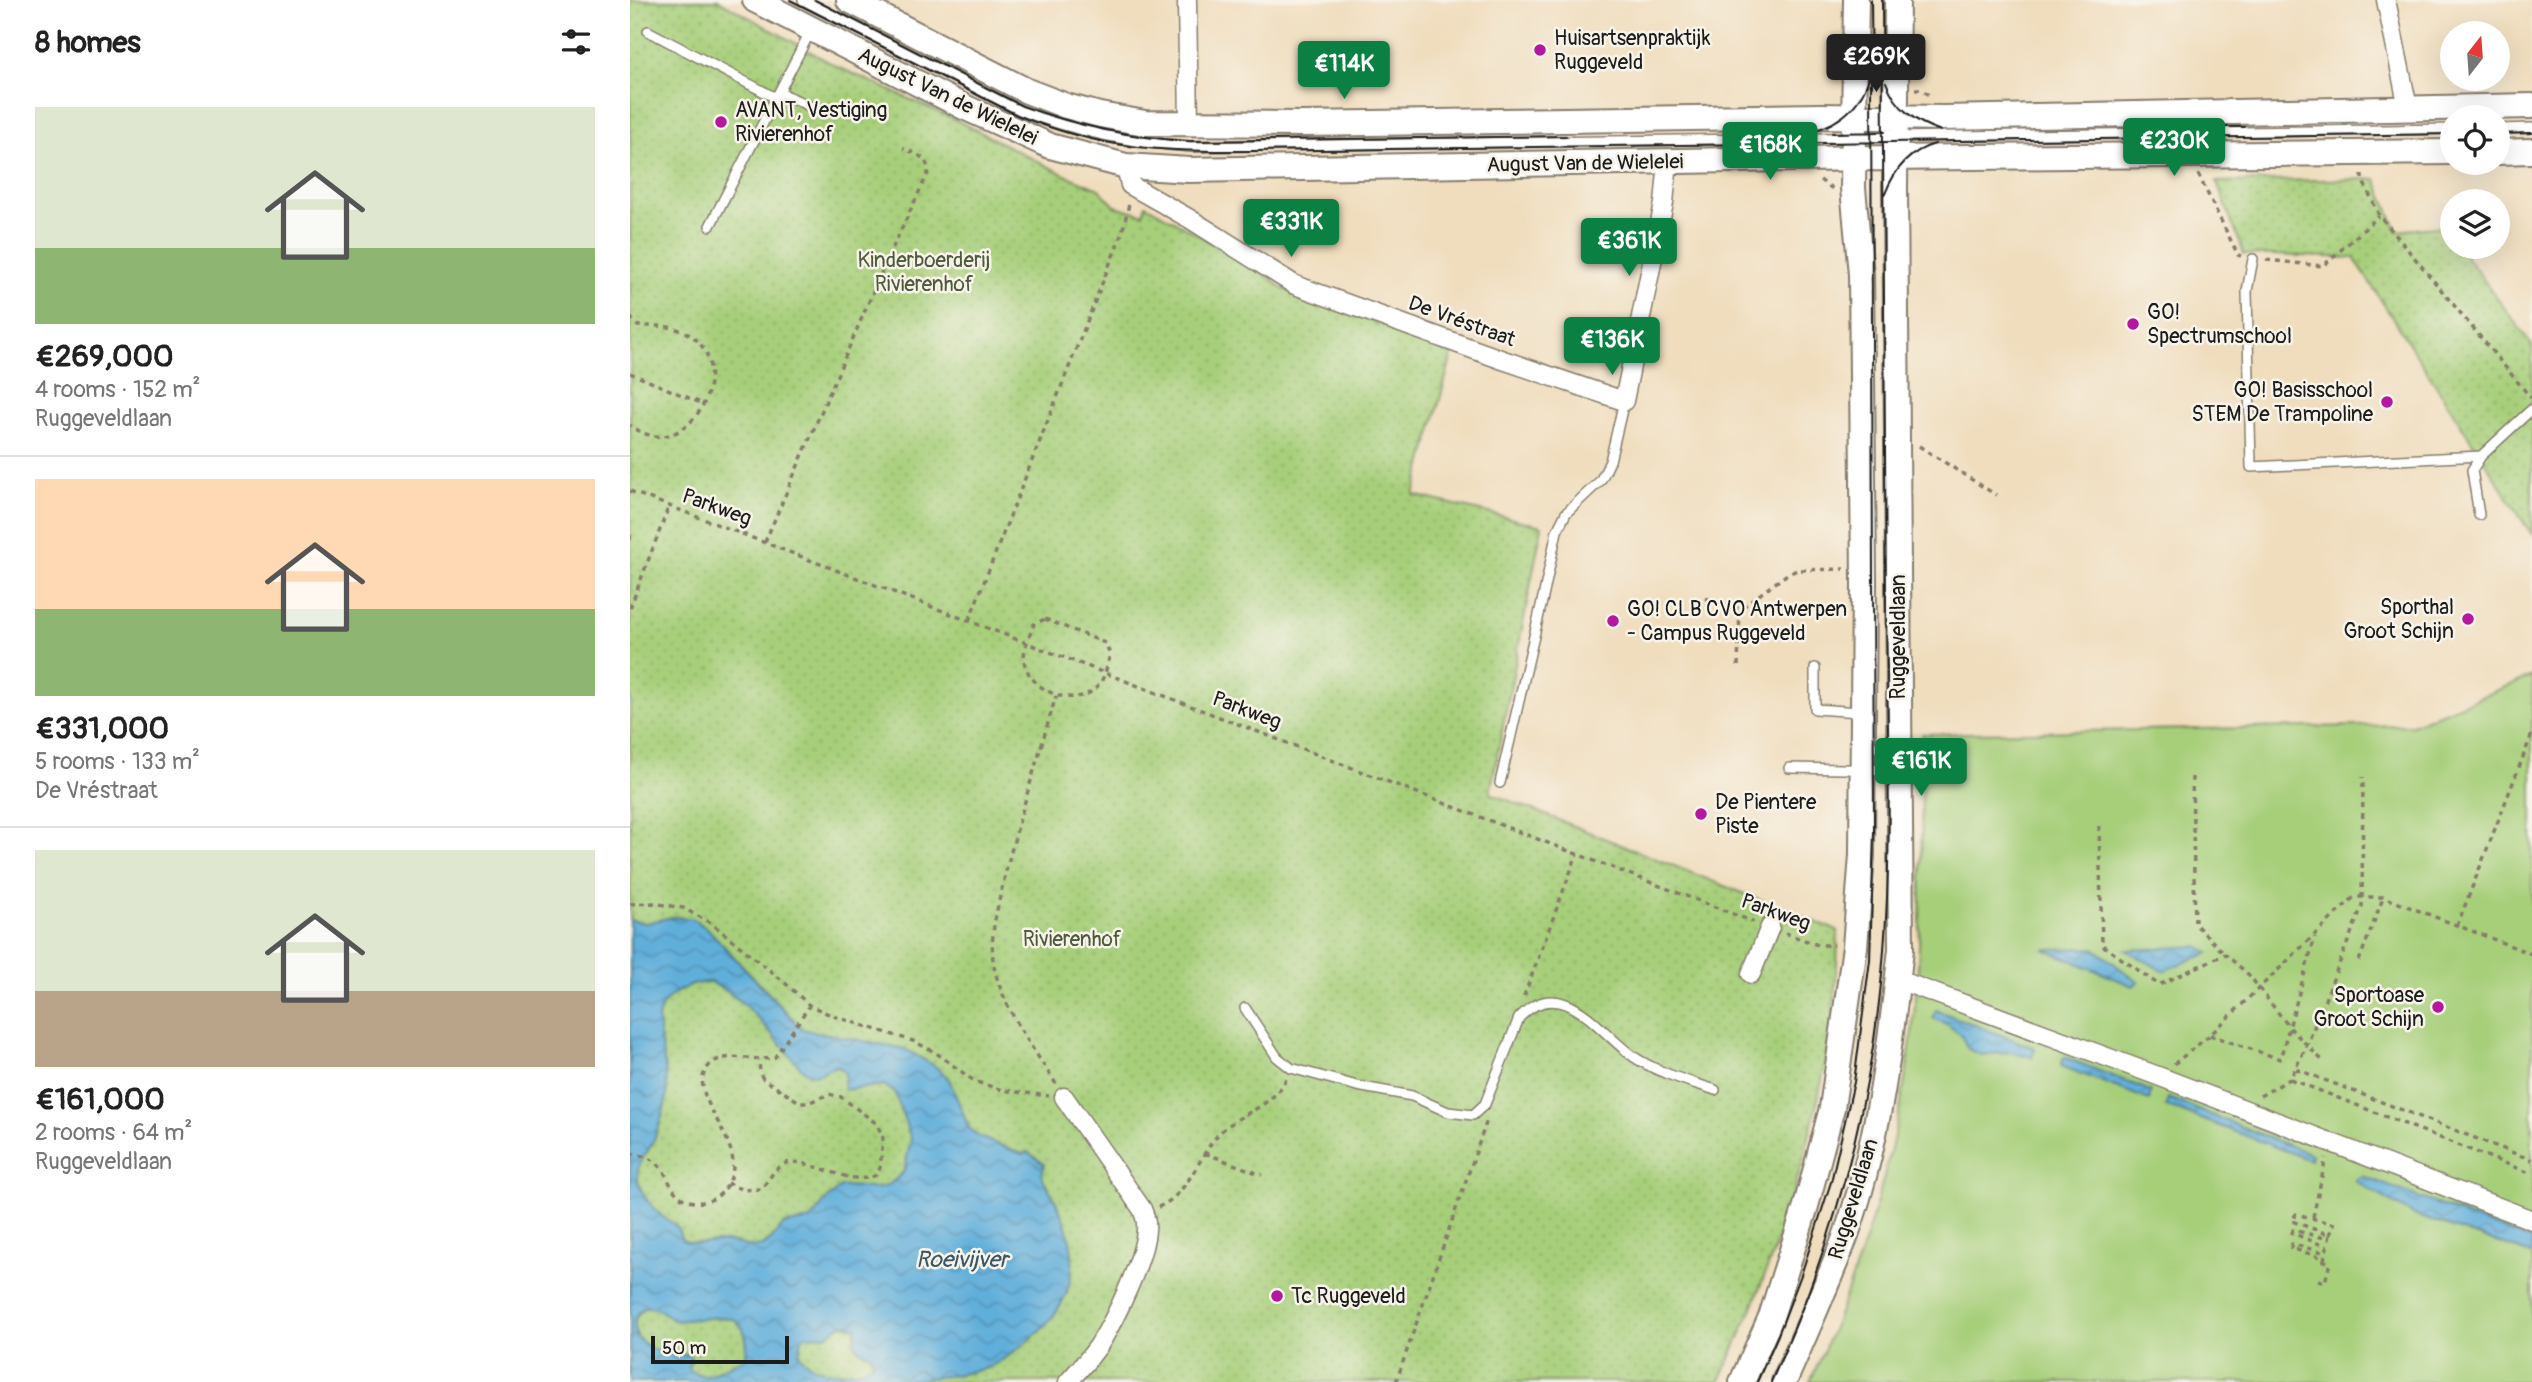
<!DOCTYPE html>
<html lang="en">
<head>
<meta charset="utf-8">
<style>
	body { margin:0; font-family:Pangolin,sans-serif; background:#f6f6f6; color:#222; height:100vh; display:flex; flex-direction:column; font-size:26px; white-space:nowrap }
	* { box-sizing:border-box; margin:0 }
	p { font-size:23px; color:#767676 }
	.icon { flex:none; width:38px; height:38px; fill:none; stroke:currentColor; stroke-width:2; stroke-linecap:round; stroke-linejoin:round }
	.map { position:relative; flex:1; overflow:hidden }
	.panel { display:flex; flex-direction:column; background:#fff; width:630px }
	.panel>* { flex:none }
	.needle { width:46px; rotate:17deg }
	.tools { position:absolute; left:1810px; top:21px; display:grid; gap:14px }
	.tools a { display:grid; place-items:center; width:70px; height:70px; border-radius:50%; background:#fff; box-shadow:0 7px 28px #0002; font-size:35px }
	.scale { position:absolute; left:21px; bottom:18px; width:138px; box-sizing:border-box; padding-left:7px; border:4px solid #1c1c1c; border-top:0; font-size:19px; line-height:24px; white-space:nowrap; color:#1c1c1c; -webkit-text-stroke:5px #f7f3e8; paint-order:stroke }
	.price { position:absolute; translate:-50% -60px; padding:0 16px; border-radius:7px; background:#0b8043; color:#fff; font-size:23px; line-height:46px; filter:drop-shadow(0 2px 4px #0008) }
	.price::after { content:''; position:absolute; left:50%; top:42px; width:21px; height:16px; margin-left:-10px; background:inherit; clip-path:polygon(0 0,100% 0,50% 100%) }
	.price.current { background:#222; color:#fff }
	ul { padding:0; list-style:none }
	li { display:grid; align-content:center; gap:14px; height:371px; padding:0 35px }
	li+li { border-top:2px solid #e0e0e0 }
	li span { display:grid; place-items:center; height:217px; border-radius:0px; color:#555 }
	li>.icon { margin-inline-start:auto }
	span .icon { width:126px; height:126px; fill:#fffc; stroke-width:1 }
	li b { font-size:30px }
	h2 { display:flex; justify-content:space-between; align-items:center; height:84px; padding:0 35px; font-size:30px }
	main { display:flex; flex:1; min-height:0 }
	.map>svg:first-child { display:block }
	.green { fill:#a7cf7a; stroke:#62764b; stroke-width:2 }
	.park { fill:url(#park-dots); stroke:#62764b; stroke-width:2 }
	.water { fill:url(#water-waves); stroke:#3e667c; stroke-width:2; fill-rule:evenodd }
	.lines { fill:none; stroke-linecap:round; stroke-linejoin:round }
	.lane-casing { stroke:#867c6c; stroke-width:12 }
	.street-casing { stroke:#867c6c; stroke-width:21 }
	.secondary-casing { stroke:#867c6c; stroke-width:28 }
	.path { stroke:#867c6c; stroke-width:3.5; stroke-dasharray:5 5; stroke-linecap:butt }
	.lane { stroke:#fff; stroke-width:9 }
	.street { stroke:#fff; stroke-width:18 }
	.secondary { stroke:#fff; stroke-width:24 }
	.tram { stroke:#1c1c1c; stroke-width:2 }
	.poi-dot { fill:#b5179e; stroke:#f7f3e8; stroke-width:2.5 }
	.labels { text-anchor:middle; stroke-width:5; stroke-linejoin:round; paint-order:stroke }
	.poi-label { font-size:21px; fill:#1c1c1c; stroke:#f7f3e8; text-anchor:start }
	.street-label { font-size:21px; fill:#1c1c1c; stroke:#f7f3e8 }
	.park-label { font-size:21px; fill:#4d5b3d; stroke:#f7f3e8 }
	.water-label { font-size:23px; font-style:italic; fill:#385768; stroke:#f7f3e8 }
</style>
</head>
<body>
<main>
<section class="panel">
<h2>8 homes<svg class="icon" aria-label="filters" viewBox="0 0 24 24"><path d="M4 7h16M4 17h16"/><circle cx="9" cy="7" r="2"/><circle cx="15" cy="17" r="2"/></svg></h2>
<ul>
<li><span style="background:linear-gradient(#dfe7d0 65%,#8fb573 0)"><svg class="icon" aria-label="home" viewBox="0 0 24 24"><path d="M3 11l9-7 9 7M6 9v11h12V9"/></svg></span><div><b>€269,000</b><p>4 rooms · 152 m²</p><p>Ruggeveldlaan</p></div></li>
<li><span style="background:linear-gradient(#ffd9b3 60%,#8fb573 0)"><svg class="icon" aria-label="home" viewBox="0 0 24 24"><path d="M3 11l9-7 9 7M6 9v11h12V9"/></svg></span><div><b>€331,000</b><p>5 rooms · 133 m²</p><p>De Vréstraat</p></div></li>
<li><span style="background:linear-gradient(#dfe7d0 65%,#b9a48a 0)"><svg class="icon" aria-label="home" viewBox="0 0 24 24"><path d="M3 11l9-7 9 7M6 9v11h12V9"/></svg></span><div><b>€161,000</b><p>2 rooms · 64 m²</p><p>Ruggeveldlaan</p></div></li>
</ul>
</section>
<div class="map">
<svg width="1902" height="1382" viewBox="0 0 1902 1382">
	<defs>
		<pattern id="park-dots" width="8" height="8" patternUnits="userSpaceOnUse" patternTransform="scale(1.75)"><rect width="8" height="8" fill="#a7cf7a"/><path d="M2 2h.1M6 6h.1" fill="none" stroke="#8fb169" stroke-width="1.8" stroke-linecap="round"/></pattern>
		<pattern id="water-waves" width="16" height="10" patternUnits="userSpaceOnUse" patternTransform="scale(1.75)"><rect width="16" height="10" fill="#61afdb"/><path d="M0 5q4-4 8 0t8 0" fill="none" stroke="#4f8eb1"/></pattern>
	</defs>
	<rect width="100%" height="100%" fill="#f7f3e8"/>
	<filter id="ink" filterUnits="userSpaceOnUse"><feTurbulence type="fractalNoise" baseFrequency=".0143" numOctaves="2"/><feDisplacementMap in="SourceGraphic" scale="14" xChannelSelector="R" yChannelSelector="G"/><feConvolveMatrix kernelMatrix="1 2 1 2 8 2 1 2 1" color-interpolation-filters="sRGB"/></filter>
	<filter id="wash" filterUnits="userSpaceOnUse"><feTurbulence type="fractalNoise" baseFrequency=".00686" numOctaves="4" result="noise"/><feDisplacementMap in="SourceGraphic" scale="28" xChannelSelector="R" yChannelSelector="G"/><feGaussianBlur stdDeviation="1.57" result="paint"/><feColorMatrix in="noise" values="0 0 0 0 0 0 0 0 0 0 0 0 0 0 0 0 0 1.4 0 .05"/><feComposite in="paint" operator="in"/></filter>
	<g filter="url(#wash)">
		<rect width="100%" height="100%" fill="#f0ddbd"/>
		<!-- green -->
		<path class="green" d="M1902,676v706h-722c55,-122 95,-253 106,-388 7,-86 5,-173 6,-260l490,-9z"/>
		<!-- park -->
		<path class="park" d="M0,0h88l120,67 118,53 109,55 34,14 16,17 28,8 3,-9 108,62 30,22 169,62 -39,144 128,31 -52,267 348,138c-1,151 -55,316 -119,451h-1089z
			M1746,179l21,52 46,-5 9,12v9h7l73,98v190l-178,-277 -110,-4 -27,-72z"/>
		<!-- water -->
		<path class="water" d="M42,917l19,1 17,11 94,100 103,20 30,17 14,13 20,49 10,9 38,15 6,2 5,-2 16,12 -2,13c37,59 48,115 -13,163 -14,11 -28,23 -45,29 -52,13 -109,13 -163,13 -64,0 -127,0 -191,0v-462l16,3zM80,982c39,17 64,57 92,87 17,13 19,0 36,-3l7,7 -1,17 40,-5 11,8 16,46 -7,32c-26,29 -32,12 -63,16l-17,15 -13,18 -28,5c-6,7 -11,16 -19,20 -13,5 -25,-3 -38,-3 -16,-1 -28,5 -44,-2 -2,-4 -3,-11 -6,-14 -4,-4 -10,-7 -14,-10 -10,-8 -20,-21 -24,-35 -4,-15 9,-27 15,-39 5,-13 11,-28 13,-42 5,-25 -13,-75 -6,-90 8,-18 31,-27 50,-28zM16,1307c18,-1 18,11 31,14l43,-4 14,2c12,8 15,25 11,39l-35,16 -9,1 -11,-4 -2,-4 4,-8 -4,-5c-22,1 -36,-1 -51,-17 -4,-12 -3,-24 9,-30zM213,1324l13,3 -2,16 4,6 13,6 2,8c-21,15 -61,12 -74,-10l3,-13 3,-4 22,-1z
			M1568,946l11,7 -46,18 -37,-21z
			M1464,948l44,34 -5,4 -89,-37z
			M1306,1010l99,38 -3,9 -24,-5 -27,3 -13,-6 -7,-14 -14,-11 -14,-6z
			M1434,1057l87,34 -2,9 -88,-34z
			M1538,1098l143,56 -1,6 -144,-54z
			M1732,1176l170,64v14l-118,-39 -59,-34z"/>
	</g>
	<g filter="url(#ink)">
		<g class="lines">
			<!-- lane casing -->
			<g class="lane-casing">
				<path id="lane" d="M173,0l217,110c56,22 111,33 171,37l1261,-18
					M18,31l128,67
					M149,92l39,18
					M1867,129l35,-1
					M80,226l101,-196
					M1623,259l-6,32 4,176 230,-11
					M1849,515l-7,-45 9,-14 51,-47
					M1185,668v41l45,3
					M1236,747h58
					M1159,768l109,2
					M870,783l44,-190 13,-62 9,-18 34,-32 5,-9 5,-11 14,-60
					M615,1008l32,49 14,11 66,18 55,10 36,16 25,3 12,-11 34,-86c43,-47 81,16 115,39 24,16 54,24 81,33"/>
			</g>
			<!-- street casing -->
			<g class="street-casing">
				<path id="street" d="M557,0l2,125
					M1756,0l22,108
					M496,166l4,19 60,34 105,66 208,75 121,41 40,-198 4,-42
					M1121,974l19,-47
					M1277,983l251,93 374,144
					M434,1097l78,112c3,7 5,14 4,21 -2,30 -31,89 -47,115 -9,13 -20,25 -31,37"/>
			</g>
			<!-- secondary casing -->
			<g class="secondary-casing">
				<path id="secondary" d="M125,0l209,107 86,39 76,20 63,4 605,-11 658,-7
					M219,0l178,91 39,15 34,9 45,8 160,1 515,-8 123,2 589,-12
					M1867,152l35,-1
					M1112,1382l29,-65 35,-111 26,-98 23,-161 7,-92 2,-274 -3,-307 -8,-86 3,-188
					M1154,1382c20,-46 41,-92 59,-139 35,-94 47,-195 58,-294l-6,-762 2,-187"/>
			</g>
			<!-- path -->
			<path class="path" d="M1285,89h5l10,6
				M1568,174l40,81 3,1
				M1732,174v5l17,36 152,183
				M1190,180l13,9
				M1636,260l57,6 56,-50
				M0,317l8,9c14,0 31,-1 44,5 65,27 7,141 -52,94
				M0,373l73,31
				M1289,446l77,49
				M0,491l1124,431
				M0,535v6
				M135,542l121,-280 42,-89c1,-16 -12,-19 -25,-25
				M1075,598l35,11 46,-34 11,-5 47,-1
				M0,608l39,-102
				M415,619l60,24 5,11c-3,12 -5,26 -15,35 -23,20 -66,1 -71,-28 -1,-12 6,-26 10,-37z
				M339,620l153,-387 7,-29
				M1108,666l2,-57
				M1562,777l3,147 30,30
				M1469,826l3,119 57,40 66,-31 24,21 41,53 33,33
				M0,904l23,-1 30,5 28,15 72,58 26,24 24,11 80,25 22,11 39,29 28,9 47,6
				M1827,926l75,-192
				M1155,933l33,12h16
				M1729,961l24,-63
				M894,996l53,-142
				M1580,1035l70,24 35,-122
				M1544,1064l36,-29 144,-138h29l149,57
				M1666,1069l236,91
				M1660,1079l242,95
				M426,1084c-23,-36 -50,-71 -61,-113 -8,-33 4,-68 11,-100 15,-59 33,-117 50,-175
				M1630,1096l30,-17 17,-34 55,-139 1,-129
				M0,1153c9,2 18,3 25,9 15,10 13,33 34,39 10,3 22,1 30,-6 46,-43 -38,-96 -11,-128 15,-19 47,-3 67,-10l34,-51
				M575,1153l57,22
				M97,1183l16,7 18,-1c8,-8 12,-20 23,-25 21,-10 67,25 92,11l4,-7 3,-30 -6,-14 -36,-27 -12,-3 -21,9h-7l-38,-24 -3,-6 -1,-13
				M528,1207c28,-10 40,-48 58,-70 20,-24 56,-28 70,-58
				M1683,1217l13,-59
				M1694,1260l3,-13 -35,-14 1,-3 36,9 1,-4 -38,-14 4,-7 38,10 -4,11
				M1688,1280l7,2 5,-19 -10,-4v-2l-29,-9 1,-4 34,9
				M766,1382l91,-262"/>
			<!-- lane -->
			<use href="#lane" class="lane"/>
			<!-- street -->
			<use href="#street" class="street"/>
			<!-- secondary -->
			<use href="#secondary" class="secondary"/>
			<!-- tram -->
			<path class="tram" d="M160,0l227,115c85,35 146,37 236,36l1199,-17
				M185,0l207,106c55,20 109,32 167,35l377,-5
				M1241,0l1,86
				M1256,82c10,26 28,40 55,49
				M1500,128l115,-1
				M1168,133c34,-3 62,-23 71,-56
				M1202,133l53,-1
				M1867,134l35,-1
				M1255,194c9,-24 25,-43 50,-50
				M1127,1382l21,-47 23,-60 30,-93 23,-100 16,-122 4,-128 -3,-755
				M1141,1382c58,-126 96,-260 110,-398 13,-128 6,-258 5,-386 0,-200 -3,-399 -4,-598"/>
		</g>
	</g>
	<!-- markers -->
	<g class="poi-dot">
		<circle cx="910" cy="50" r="7"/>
		<circle cx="91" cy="122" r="7"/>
		<circle cx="1503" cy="324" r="7"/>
		<circle cx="1757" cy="402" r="7"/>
		<circle cx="1838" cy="619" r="7"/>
		<circle cx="983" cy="621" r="7"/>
		<circle cx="1071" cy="814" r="7"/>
		<circle cx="1808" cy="1007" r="7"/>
		<circle cx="647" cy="1296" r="7"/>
	</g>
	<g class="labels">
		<!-- poi labels -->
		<g class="poi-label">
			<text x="924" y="45">Huisartsenpraktijk<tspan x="924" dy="24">Ruggeveld</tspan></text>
			<text x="105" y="117">AVANT, Vestiging<tspan x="105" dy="24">Rivierenhof</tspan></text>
			<text x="1517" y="319">GO!<tspan x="1517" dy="24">Spectrumschool</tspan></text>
			<text x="1743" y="397" text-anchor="end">GO! Basisschool<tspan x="1743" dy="24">STEM De Trampoline</tspan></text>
			<text x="1824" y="614" text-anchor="end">Sporthal<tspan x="1824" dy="24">Groot Schijn</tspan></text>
			<text x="997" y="616">GO! CLB CVO Antwerpen<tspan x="997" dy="24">- Campus Ruggeveld</tspan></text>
			<text x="1085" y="809">De Pientere<tspan x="1085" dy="24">Piste</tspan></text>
			<text x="1794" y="1002" text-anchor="end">Sportoase<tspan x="1794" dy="24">Groot Schijn</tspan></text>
			<text x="661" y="1303">Tc Ruggeveld</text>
		</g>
		<!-- street labels -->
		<g class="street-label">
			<text transform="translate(318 96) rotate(26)" y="7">August Van de Wielelei</text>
			<text transform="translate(955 163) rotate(-1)" y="7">August Van de Wielelei</text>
			<text transform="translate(832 321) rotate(20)" y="7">De Vréstraat</text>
			<text transform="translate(87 507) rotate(20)" y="7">Parkweg</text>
			<text transform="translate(1268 637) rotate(-90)" y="7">Ruggeveldlaan</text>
			<text transform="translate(617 710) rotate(21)" y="7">Parkweg</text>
			<text transform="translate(1146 912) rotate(20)" y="7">Parkweg</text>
			<text transform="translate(1223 1199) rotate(-73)" y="7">Ruggeveldlaan</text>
		</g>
		<!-- park labels -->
		<g class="park-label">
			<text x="294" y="267">Kinderboerderij<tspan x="294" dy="24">Rivierenhof</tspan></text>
			<text x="442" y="946">Rivierenhof</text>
		</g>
		<!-- water labels -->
		<g class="water-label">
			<text x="332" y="1267">Roeivijver</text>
		</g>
	</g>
</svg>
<div class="tools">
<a><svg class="needle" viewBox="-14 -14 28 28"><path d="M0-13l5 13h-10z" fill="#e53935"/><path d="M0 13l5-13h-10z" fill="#767676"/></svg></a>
<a><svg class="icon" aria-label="locate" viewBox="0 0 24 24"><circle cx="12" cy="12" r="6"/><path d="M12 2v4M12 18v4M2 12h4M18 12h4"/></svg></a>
<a><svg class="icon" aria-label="layers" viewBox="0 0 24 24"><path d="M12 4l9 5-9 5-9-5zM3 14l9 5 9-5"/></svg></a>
</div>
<div class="scale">50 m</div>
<b class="price current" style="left:1246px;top:94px">€269K</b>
<b class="price" style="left:714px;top:101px">€114K</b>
<b class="price" style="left:1544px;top:178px">€230K</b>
<b class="price" style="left:1140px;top:182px">€168K</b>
<b class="price" style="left:661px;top:259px">€331K</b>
<b class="price" style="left:999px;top:278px">€361K</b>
<b class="price" style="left:982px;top:377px">€136K</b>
<b class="price" style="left:1291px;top:798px">€161K</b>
</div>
</main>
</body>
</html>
